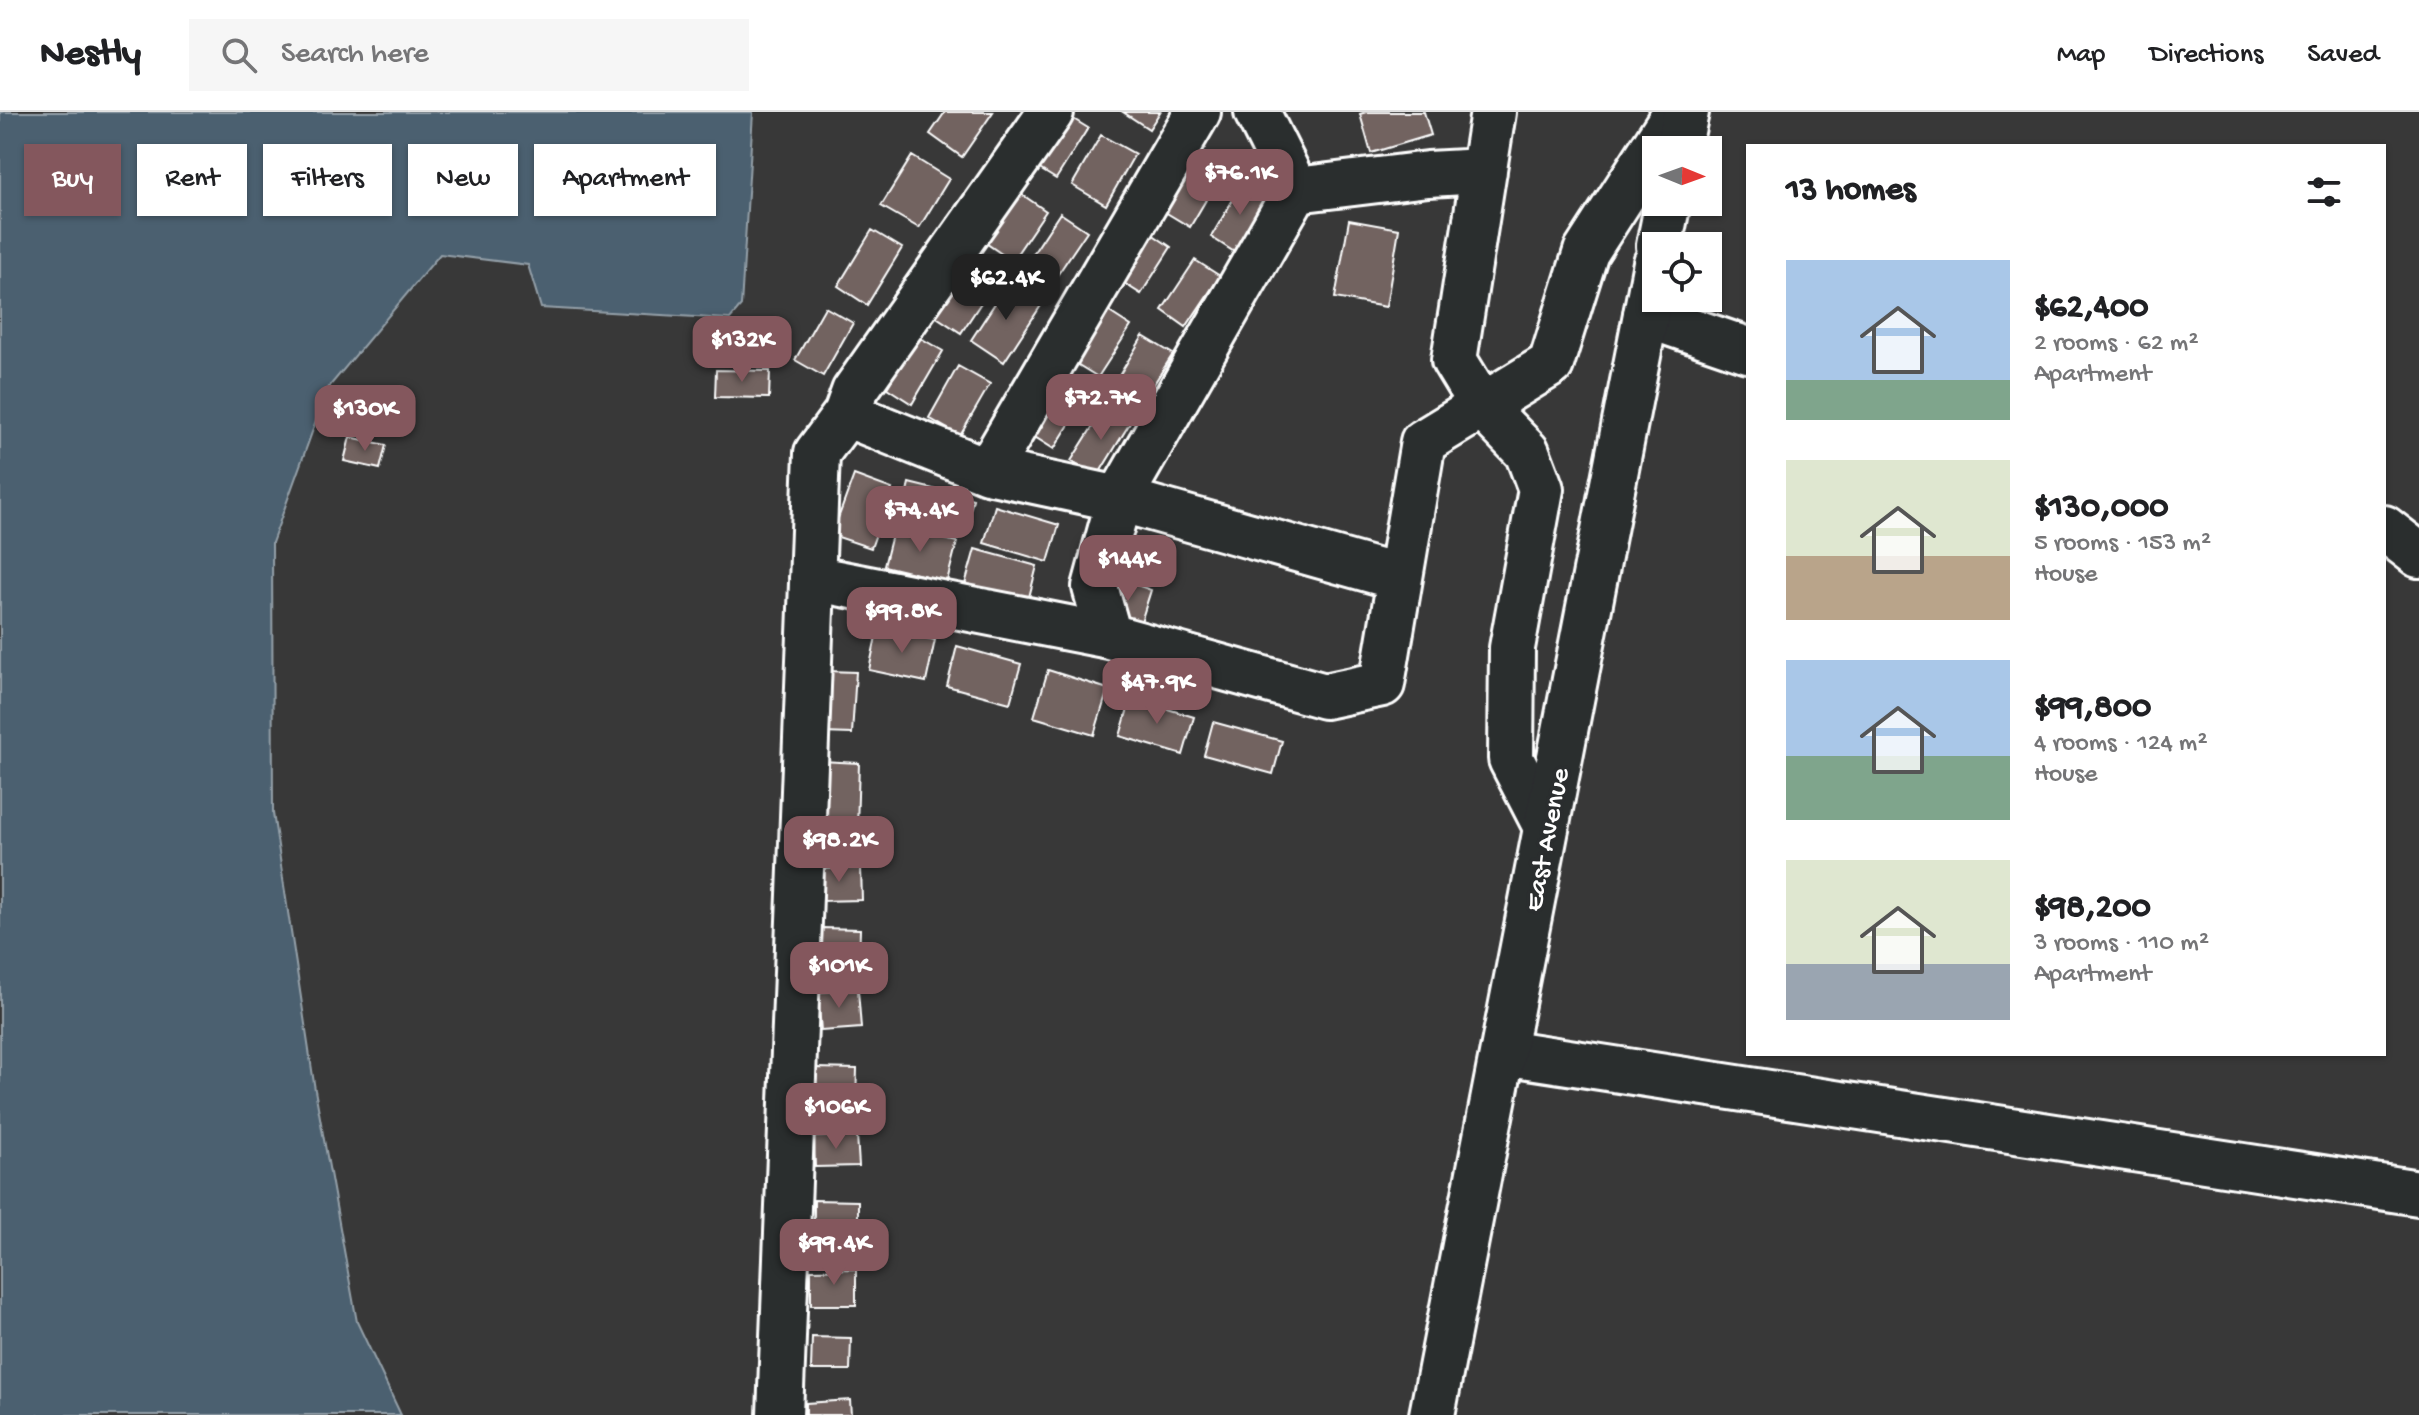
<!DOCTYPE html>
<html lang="en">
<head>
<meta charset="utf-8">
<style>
	body { margin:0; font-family:"Gochi Hand",sans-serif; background:#f6f6f6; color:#202124; height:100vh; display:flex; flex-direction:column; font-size:30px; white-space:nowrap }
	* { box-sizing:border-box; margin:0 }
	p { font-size:26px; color:#757577 }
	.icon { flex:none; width:44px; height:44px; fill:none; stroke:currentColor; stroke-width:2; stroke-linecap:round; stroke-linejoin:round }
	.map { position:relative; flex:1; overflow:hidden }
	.drawer { position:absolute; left:1746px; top:32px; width:640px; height:912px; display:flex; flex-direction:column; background:#fff; border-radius:0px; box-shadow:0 2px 6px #0004 }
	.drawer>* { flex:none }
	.banner { position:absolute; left:24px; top:32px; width:760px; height:72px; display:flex; gap:16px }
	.needle { width:52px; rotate:91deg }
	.controls { position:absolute; left:1642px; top:24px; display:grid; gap:16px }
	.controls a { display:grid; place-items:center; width:80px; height:80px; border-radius:0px; background:#fff; box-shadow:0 2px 6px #0004; font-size:40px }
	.price { position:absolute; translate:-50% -68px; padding:0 18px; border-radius:16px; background:#84575d; color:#fff; font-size:26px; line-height:52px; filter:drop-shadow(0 2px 4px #0008) }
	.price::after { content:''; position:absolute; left:50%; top:48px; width:24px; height:18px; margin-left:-12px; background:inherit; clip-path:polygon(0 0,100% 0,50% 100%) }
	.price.on { background:#222; color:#fff }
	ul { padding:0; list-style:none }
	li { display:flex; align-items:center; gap:24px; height:200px; padding:0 40px }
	li span { display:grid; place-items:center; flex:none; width:224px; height:160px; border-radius:0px; color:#555 }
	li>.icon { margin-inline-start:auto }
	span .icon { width:96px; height:96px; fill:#fffc; stroke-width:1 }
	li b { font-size:34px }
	h2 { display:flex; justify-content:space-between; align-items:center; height:96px; padding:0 40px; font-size:34px }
	.chip { padding:0 28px; border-radius:0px; background:#fff; box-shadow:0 2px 6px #0004; font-size:28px; line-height:72px }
	.chip.on { background:#84575d; color:#fff }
	header { display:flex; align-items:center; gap:48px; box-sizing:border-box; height:112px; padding:0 40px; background:#fff; border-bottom:2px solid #e0e0e0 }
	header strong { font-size:38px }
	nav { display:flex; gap:44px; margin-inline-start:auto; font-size:28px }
	.search { width:560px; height:72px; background:#f6f6f6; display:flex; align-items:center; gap:20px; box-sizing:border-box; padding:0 28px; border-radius:0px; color:#757577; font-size:30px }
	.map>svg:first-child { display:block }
	.water { fill:#4c606f; stroke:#94a0a9; stroke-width:2 }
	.building { fill:#726361; stroke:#fff; stroke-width:2 }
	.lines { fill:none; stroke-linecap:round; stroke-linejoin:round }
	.minor-casing { stroke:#fff; stroke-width:50 }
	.major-casing { stroke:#fff; stroke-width:50 }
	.minor { stroke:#2a2d2e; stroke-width:44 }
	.major { stroke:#2a2d2e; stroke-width:44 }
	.labels { text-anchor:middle; stroke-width:7; stroke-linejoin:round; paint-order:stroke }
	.street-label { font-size:28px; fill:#fff; stroke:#2a2d2e }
</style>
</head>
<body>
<header>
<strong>Nestly</strong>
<div class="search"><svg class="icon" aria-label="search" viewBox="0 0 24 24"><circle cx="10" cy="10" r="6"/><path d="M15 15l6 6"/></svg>Search here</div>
<nav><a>Map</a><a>Directions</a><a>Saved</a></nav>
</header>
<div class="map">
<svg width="2419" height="1303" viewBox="0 0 2419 1303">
	<rect width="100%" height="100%" fill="#383838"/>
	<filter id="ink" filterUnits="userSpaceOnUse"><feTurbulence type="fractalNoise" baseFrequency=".0125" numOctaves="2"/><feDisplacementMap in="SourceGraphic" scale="16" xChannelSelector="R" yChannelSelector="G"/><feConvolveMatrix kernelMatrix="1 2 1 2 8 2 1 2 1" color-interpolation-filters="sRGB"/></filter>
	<g filter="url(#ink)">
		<!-- water -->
		<path class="water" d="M0,0h753l-12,194 -11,13 -189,-11 -13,-43 -88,-11 -112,134 -56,155 1,270 42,277 42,232 44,93h-401z"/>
		<!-- building -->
		<path class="building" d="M945,0h48l-31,45 -32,-23z
			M1062,0l26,16 -32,51 -28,-17z
			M1123,0h37l-11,17z
			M1366,0h58l7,23 -60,18 -11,-39z
			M1101,23l34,19 -29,51 -34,-20z
			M912,44l37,23 -30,49 -38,-22z
			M1198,44l25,15 -33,56 -25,-15z
			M1244,69l26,16 -34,56 -25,-16z
			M1014,77l32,22 -34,50 -32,-22z
			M1060,101l27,18 -35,52 -27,-17z
			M1349,108l50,9 -13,78 -51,-9z
			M872,118l30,18 -35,57 -29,-19z
			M1146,118l25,17 -30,47 -27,-17z
			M967,148l29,20 -35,53 -29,-19z
			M1195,148l25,16 -34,51 -24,-17z
			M1009,170l33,22 -38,58 -33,-22z
			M1100,194l31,20 -33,51 -31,-19z
			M825,195l28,16 -30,53 -28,-16z
			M917,224l26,15 -31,53 -25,-16z
			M1143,224l30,18 -34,53 -28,-18z
			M958,254l32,18 -30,52 -31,-18z
			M716,258l54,1 -1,27 -54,-1z
			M1051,268l33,20 -30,49 -32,-20z
			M1105,295l25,16 -33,54 -26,-16z
			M350,325l36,8 -6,24 -36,-8z
			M854,363l38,14 -21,59 -39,-13z
			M909,371l64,16 -9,35 -63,-16z
			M995,394l64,19 -11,37 -64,-19z
			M894,415l63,15 -10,39 -63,-15z
			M975,437l62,17 -10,39 -63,-17z
			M1117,466l34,12 -12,38 -35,-11z
			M878,515l57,13 -9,42 -57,-12z
			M957,534l64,18 -11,39 -63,-17z
			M1048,558l60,19 -14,46 -60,-18z
			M827,559l29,1 -4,62 -29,-1z
			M1131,586l63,19 -11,38 -63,-19z
			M1213,610l69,19 -9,33 -69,-19z
			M821,649l38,2 -2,65 -38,-1z
			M861,756l1,32 -45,1 -1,-32z
			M820,816l40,1 -1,37 -40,-2z
			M858,878l3,38 -40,3 -3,-39z
			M816,956l41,1 -1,33 -41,-2z
			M857,1023l2,31 -44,1 -1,-30z
			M814,1088l44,1v35l-44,-1z
			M856,1157v36h-45v-35z
			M812,1225l39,1 -1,32h-39z
			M850,1288l1,15h-45v-12z"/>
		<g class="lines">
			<!-- minor casing -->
			<g class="minor-casing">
				<path id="minor" d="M1198,0l-210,359 131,28 281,79
					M1257,0l39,78
					M1493,0l-39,248 28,46 45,46 14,37 -29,159 -1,111 35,68
					M1484,59l-56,3 -132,16 -177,309 -24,88 14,49 216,60 57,-12 41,-242 128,-78 35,-112 90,-140
					M1646,203l102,35
					M988,359l-142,-57 8,-22 197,-280
					M2384,416l35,27
					M812,466l297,58
					M1503,940l916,141
					M780,1303l37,-962 29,-39"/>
			</g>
			<!-- major casing -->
			<g class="major-casing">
				<path id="major" d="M1678,38l8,-38
					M1659,134l9,-44
					M1432,1303l224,-1152"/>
			</g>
			<!-- minor -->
			<use href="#minor" class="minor"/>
			<!-- major -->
			<use href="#major" class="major"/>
		</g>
	</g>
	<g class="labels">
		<!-- street labels -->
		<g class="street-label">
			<text transform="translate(1544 727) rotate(-79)" y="10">East Avenue</text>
		</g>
	</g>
</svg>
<div class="controls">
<a><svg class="needle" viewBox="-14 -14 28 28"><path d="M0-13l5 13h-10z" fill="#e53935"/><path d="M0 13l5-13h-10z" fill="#757577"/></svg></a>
<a><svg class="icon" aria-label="locate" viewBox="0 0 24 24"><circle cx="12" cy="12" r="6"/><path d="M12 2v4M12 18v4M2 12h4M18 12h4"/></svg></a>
</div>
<b class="price" style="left:1240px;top:105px">$76.1K</b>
<b class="price on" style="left:1006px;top:210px">$62.4K</b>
<b class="price" style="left:742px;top:272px">$132K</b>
<b class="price" style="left:1101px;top:330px">$72.7K</b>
<b class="price" style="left:365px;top:341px">$130K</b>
<b class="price" style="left:920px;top:442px">$74.4K</b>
<b class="price" style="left:1128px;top:491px">$144K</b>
<b class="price" style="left:902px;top:543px">$99.8K</b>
<b class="price" style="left:1157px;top:614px">$47.9K</b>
<b class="price" style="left:839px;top:772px">$98.2K</b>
<b class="price" style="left:839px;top:898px">$101K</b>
<b class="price" style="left:836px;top:1039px">$106K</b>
<b class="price" style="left:834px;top:1175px">$99.4K</b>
<div class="banner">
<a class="chip on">Buy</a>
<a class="chip">Rent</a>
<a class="chip">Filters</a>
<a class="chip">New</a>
<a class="chip">Apartment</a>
</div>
<section class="drawer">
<h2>13 homes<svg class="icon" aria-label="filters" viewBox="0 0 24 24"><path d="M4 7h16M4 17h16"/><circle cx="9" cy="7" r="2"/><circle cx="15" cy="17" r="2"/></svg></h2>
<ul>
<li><span style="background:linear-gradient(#a9c7e8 75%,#7fa58c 0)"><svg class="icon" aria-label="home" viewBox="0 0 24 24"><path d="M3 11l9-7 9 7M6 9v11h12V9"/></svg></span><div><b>$62,400</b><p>2 rooms · 62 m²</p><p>Apartment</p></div></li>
<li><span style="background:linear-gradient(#dfe7d0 60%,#b9a48a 0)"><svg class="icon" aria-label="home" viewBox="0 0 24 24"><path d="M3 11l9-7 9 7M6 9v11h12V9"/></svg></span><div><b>$130,000</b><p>5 rooms · 153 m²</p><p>House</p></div></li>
<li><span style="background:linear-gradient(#a9c7e8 60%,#7fa58c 0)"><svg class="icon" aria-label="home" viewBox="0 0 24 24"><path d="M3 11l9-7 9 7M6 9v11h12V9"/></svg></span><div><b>$99,800</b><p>4 rooms · 124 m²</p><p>House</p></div></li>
<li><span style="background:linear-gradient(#dfe7d0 65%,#9aa5b1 0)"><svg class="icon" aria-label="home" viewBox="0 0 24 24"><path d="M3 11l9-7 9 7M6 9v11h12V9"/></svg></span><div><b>$98,200</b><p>3 rooms · 110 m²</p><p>Apartment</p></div></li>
</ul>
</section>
</div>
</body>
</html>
